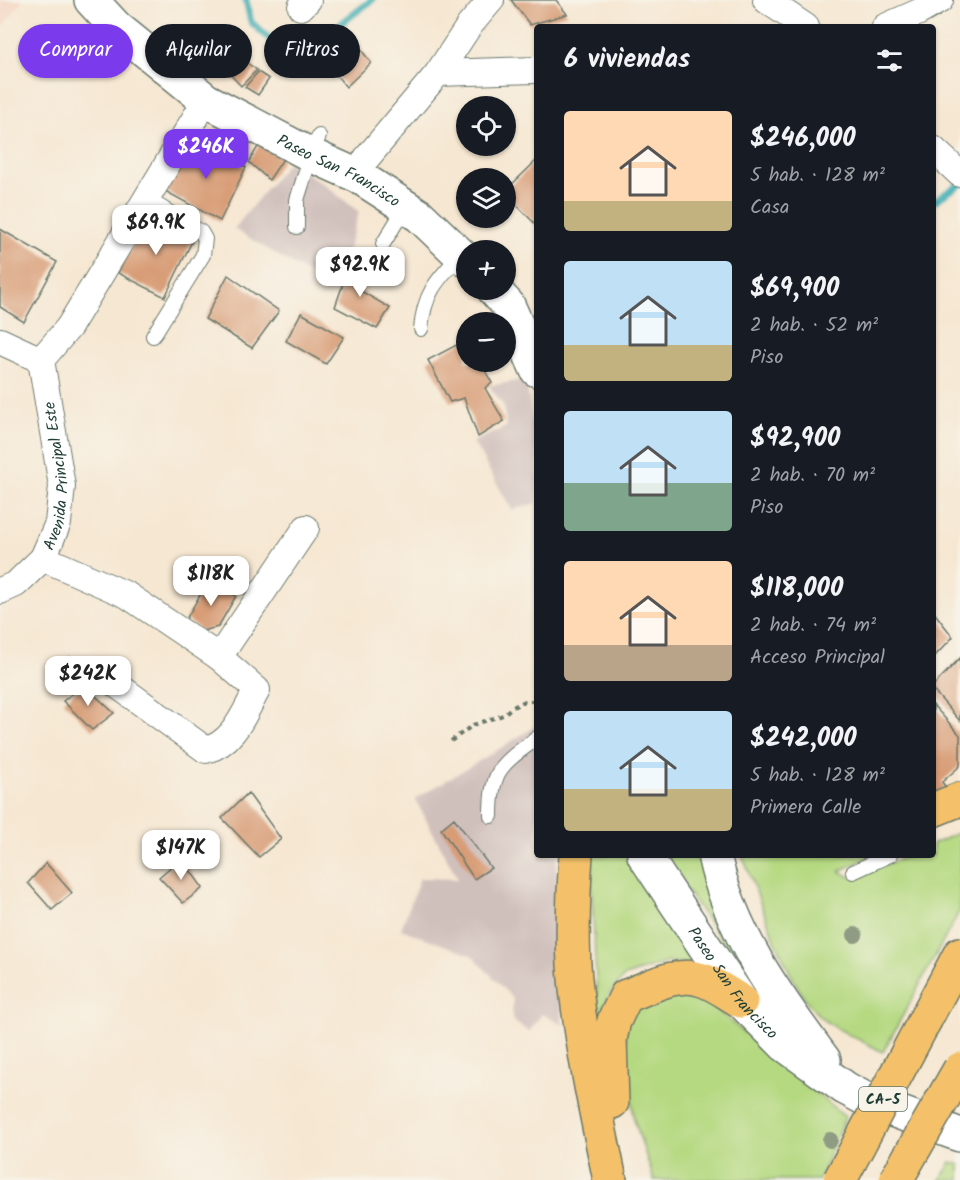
<!DOCTYPE html>
<html lang="es">
<head>
<meta charset="utf-8">
<style>
	body { margin:0; font-family:Kalam,sans-serif; background:#242831; color:#f1f3f6; height:100vh; display:flex; flex-direction:column; font-size:22px; white-space:nowrap }
	* { box-sizing:border-box; margin:0 }
	p { font-size:20px; color:#9ea1a6 }
	.icon { flex:none; width:33px; height:33px; fill:none; stroke:currentColor; stroke-width:2; stroke-linecap:round; stroke-linejoin:round }
	.map { position:relative; flex:1; overflow:hidden }
	.side { position:absolute; left:534px; top:24px; width:402px; height:834px; display:flex; flex-direction:column; background:#171b24; border-radius:6px; box-shadow:0 2px 4px #0004 }
	.side>* { flex:none }
	.top-card { position:absolute; left:18px; top:24px; width:426px; height:54px; display:flex; gap:12px }
	.controls { position:absolute; left:456px; top:96px; display:grid; gap:12px }
	.controls a { display:grid; place-items:center; width:60px; height:60px; border-radius:50%; background:#171b24; box-shadow:0 2px 4px #0004; font-size:30px }
	.price { position:absolute; translate:-50% -51px; padding:0 14px; border-radius:12px; background:#fff; color:#222; font-size:20px; line-height:39px; filter:drop-shadow(0 2px 3px #0008) }
	.price::after { content:''; position:absolute; left:50%; top:36px; width:18px; height:14px; margin-left:-9px; background:inherit; clip-path:polygon(0 0,100% 0,50% 100%) }
	.price.active { background:#7c3aed; color:#fff }
	ul { padding:0; list-style:none }
	li { display:flex; align-items:center; gap:18px; height:150px; padding:0 30px }
	li span { display:grid; place-items:center; flex:none; width:168px; height:120px; border-radius:6px; color:#555 }
	li>.icon { margin-inline-start:auto }
	span .icon { width:72px; height:72px; fill:#fffc; stroke-width:1 }
	li b { font-size:26px }
	h2 { display:flex; justify-content:space-between; align-items:center; height:72px; padding:0 30px; font-size:26px }
	.pill { padding:0 21px; border-radius:27px; background:#171b24; box-shadow:0 2px 4px #0004; font-size:21px; line-height:54px }
	.pill.active { background:#7c3aed; color:#fff }
	.map>svg:first-child { display:block }
	.built { fill:#f4d3c0 }
	.industrial { fill:#d0c0bc }
	.green { fill:#b5d981; stroke:#6a8b5a; stroke-width:1.5 }
	.lines { fill:none; stroke-linecap:round; stroke-linejoin:round }
	.stream { stroke:#3badb4; stroke-width:7 }
	.building { fill:#d89d77 }
	.service-casing { stroke:#6a786b; stroke-width:16 }
	.minor-casing { stroke:#6a786b; stroke-width:28 }
	.tertiary-casing { stroke:#6a786b; stroke-width:36 }
	.trunk-casing { stroke:#6a786b; stroke-width:36 }
	.path { stroke:#6a786b; stroke-width:4; stroke-dasharray:4.5 4.5; stroke-linecap:butt }
	.service { stroke:#fff; stroke-width:14 }
	.minor { stroke:#fff; stroke-width:26 }
	.tertiary { stroke:#fff; stroke-width:33 }
	.trunk { stroke:#f4c16a; stroke-width:33 }
	.trunk-bridge-casing { stroke:#6a786b; stroke-width:36; stroke-linecap:butt }
	.trunk-bridge { stroke:#f4c16a; stroke-width:33 }
	.tree { fill:#909b83 }
	.labels { text-anchor:middle; stroke-width:4.5; stroke-linejoin:round; paint-order:stroke }
	.shield { fill:#f7f3e8; stroke:#60746a; stroke-width:1.5 }
	.shield-label { font-size:15px; font-weight:bold; fill:#1f3d34 }
	.street-label { font-size:16px; fill:#1f3d34; stroke:#f7f3e8 }
</style>
</head>
<body>
<div class="map">
<svg width="960" height="1180" viewBox="0 0 960 1180">
	<rect width="100%" height="100%" fill="#f7f3e8"/>
	<filter id="ink" filterUnits="userSpaceOnUse"><feTurbulence type="fractalNoise" baseFrequency=".0167" numOctaves="2"/><feDisplacementMap in="SourceGraphic" scale="12" xChannelSelector="R" yChannelSelector="G"/><feConvolveMatrix kernelMatrix="1 2 1 2 8 2 1 2 1" color-interpolation-filters="sRGB"/></filter>
	<filter id="wash" filterUnits="userSpaceOnUse"><feTurbulence type="fractalNoise" baseFrequency=".008" numOctaves="4" result="noise"/><feDisplacementMap in="SourceGraphic" scale="24" xChannelSelector="R" yChannelSelector="G"/><feGaussianBlur stdDeviation="1.35" result="paint"/><feColorMatrix in="noise" values="0 0 0 0 0 0 0 0 0 0 0 0 0 0 0 0 0 1.4 0 .05"/><feComposite in="paint" operator="in"/></filter>
	<g filter="url(#wash)">
		<rect width="100%" height="100%" fill="#f6e7d2"/>
		<!-- built -->
		<path class="built" d="M0,0h23l-23,30z"/>
		<!-- industrial -->
		<path class="industrial" d="M288,162l33,20 38,30 -23,78 -102,-61z
			M526,379l11,80v44l-25,7 -39,-68 33,-15 -2,-21 -15,-20z
			M537,725v130h20l-1,66 2,60 5,44 -21,-11 -13,18 -17,-12 1,-21 -40,-43 -72,-27 19,-51 38,1 -43,-80 76,-45z"/>
		<!-- green -->
		<path class="green" d="M960,832v78l-77,142c-16,-9 -47,-22 -60,-33 -35,-28 -63,-121 -81,-164h131l-33,16 10,6 63,-22h20v-11z
			M590,855h37l86,111 -45,-4 -43,14 -15,17 -12,23z
			M662,855h44l30,91 -7,5z
			M704,990l13,20 128,107 -26,63h-165l-20,-61 -8,-64v-31l18,-26z
			M951,1162l9,3v15h-20z"/>
		<g class="lines">
			<!-- stream -->
			<path class="stream" d="M246,0l5,22 23,21 34,6 64,-49
				M933,202l27,-18"/>
		</g>
		<g id="blocks">
			<!-- building -->
			<path class="building" d="M511,0h45l11,14 -37,11z
				M343,25l28,38 -25,24 -31,-38z
				M240,58l17,12 -16,16 -17,-18z
				M258,72l11,7 -11,16 -13,-8z
				M192,139l54,28 -26,54 -55,-30z
				M260,143l23,16 -14,21 -20,-18z
				M537,160v66l-31,-32v-4z
				M148,216l45,23 -28,58 -47,-24z
				M0,229l57,33 -33,60 -24,-15z
				M352,258l17,8 -10,24 31,18 -13,21 -42,-22z
				M228,275l51,36 -27,37 -47,-29z
				M301,313l43,24 -18,27 -40,-23z
				M466,340v22h14l12,21 -7,5 19,33 -26,16 -14,-39 -14,4 -22,-42z
				M210,578l26,18 -18,31 -16,4 -16,-12z
				M933,611l20,26 -20,21z
				M960,658v63l-27,-31v-4z
				M84,685l30,28 -22,17 -29,-29z
				M933,705l27,30v31l-18,16 3,4 -8,9 -4,-6z
				M248,793l33,46 -22,18 -37,-39z
				M454,818l37,50 -17,11 -33,-50z
				M181,858l22,30 -20,15 -24,-26z
				M46,863l26,30 -20,17 -24,-27z"/>
		</g>
	</g>
	<g filter="url(#ink)">
		<use href="#blocks" fill-opacity="0" stroke="#6a786b" stroke-width="1.5"/>
		<g class="lines">
			<!-- service casing -->
			<g class="service-casing">
				<path id="service" d="M146,198l55,34 4,7 -2,16 -50,81
					M297,227v-27l14,-45 8,-19
					M383,244l23,-38
					M421,329c3,-36 16,-49 40,-75
					M491,816c0,-47 10,-51 46,-78
					M853,872l37,-17"/>
			</g>
			<!-- minor casing -->
			<g class="minor-casing">
				<g id="minor">
					<path d="M766,0l40,27"/>
					<path d="M301,7l7,-7"/>
					<path d="M885,27l34,-15 21,-12"/>
					<path d="M438,73l99,-3"/>
					<path d="M933,149l27,25"/>
					<path d="M366,159l72,-86 31,-47 22,-26"/>
					<path d="M0,341l41,19"/>
					<path d="M43,558l84,37 92,62"/>
					<path id="s1" d="M0,591l16,-7 27,-26 15,-35 4,-37 -21,-126 28,-33 137,-227"/>
					<path d="M73,670l17,1 20,9 96,70c28,-7 38,-37 51,-60l-38,-33 87,-129"/>
				</g>
			</g>
			<!-- tertiary casing -->
			<g class="tertiary-casing">
				<g id="tertiary">
					<path id="s2" d="M91,0l25,27 90,73 105,55 47,21 62,40 46,44"/>
					<path d="M494,290l14,15 29,65"/>
					<path id="s3" d="M644,855l97,146 44,44 60,43 26,14 89,33"/>
					<path d="M714,855c17,79 63,142 110,205"/>
				</g>
			</g>
			<!-- trunk casing -->
			<g class="trunk-casing">
				<path id="trunk" d="M933,810l27,-11
					M576,855c-3,44 -5,90 0,134 7,64 21,128 34,191
					M926,1018l34,-64
					M612,1102l-2,-63 4,-18 12,-25c22,-8 49,-24 73,-17 14,3 29,15 42,22"/>
			</g>
			<!-- path -->
			<path class="path" d="M451,741l22,-16 30,-10 8,-7 14,-7h12"/>
			<!-- service -->
			<use href="#service" class="service"/>
			<!-- minor -->
			<use href="#minor" class="minor"/>
			<!-- tertiary -->
			<use href="#tertiary" class="tertiary"/>
			<!-- trunk -->
			<use href="#trunk" class="trunk"/>
			<!-- trunk-bridge casing -->
			<g class="trunk-bridge-casing">
				<path id="trunk-bridge" d="M840,1180l86,-162
					M896,1180l64,-111"/>
			</g>
			<!-- trunk-bridge -->
			<use href="#trunk-bridge" class="trunk-bridge"/>
		</g>
		<!-- trees -->
		<g class="tree">
			<circle cx="855" cy="935" r="8"/>
			<circle cx="830" cy="1140" r="8"/>
		</g>
	</g>
	<g class="labels">
		<!-- shield labels -->
		<rect class="shield" x="859" y="1087" width="48" height="24" rx="4.5"/>
		<g class="shield-label">
			<text x="883" y="1104">CA-5</text>
		</g>
		<!-- street labels -->
		<g class="street-label">
			<text dy="6" stroke="none"><textPath href="#s2" startOffset="303">Paseo San Francisco</textPath></text>
			<text dy="6" stroke="none"><textPath href="#s1" startOffset="140">Avenida Principal Este</textPath></text>
			<text dy="6" stroke="none"><textPath href="#s3" startOffset="156">Paseo San Francisco</textPath></text>
		</g>
	</g>
</svg>
<div class="controls">
<a><svg class="icon" aria-label="locate" viewBox="0 0 24 24"><circle cx="12" cy="12" r="6"/><path d="M12 2v4M12 18v4M2 12h4M18 12h4"/></svg></a>
<a><svg class="icon" aria-label="layers" viewBox="0 0 24 24"><path d="M12 4l9 5-9 5-9-5zM3 14l9 5 9-5"/></svg></a>
<a>+</a>
<a>−</a>
</div>
<b class="price active" style="left:206px;top:180px">$246K</b>
<b class="price" style="left:156px;top:256px">$69.9K</b>
<b class="price" style="left:360px;top:298px">$92.9K</b>
<b class="price" style="left:211px;top:607px">$118K</b>
<b class="price" style="left:88px;top:707px">$242K</b>
<b class="price" style="left:181px;top:881px">$147K</b>
<div class="top-card">
<a class="pill active">Comprar</a>
<a class="pill">Alquilar</a>
<a class="pill">Filtros</a>
</div>
<section class="side">
<h2>6 viviendas<svg class="icon" aria-label="filters" viewBox="0 0 24 24"><path d="M4 7h16M4 17h16"/><circle cx="9" cy="7" r="2"/><circle cx="15" cy="17" r="2"/></svg></h2>
<ul>
<li><span style="background:linear-gradient(#ffd9b3 75%,#c2b280 0)"><svg class="icon" aria-label="home" viewBox="0 0 24 24"><path d="M3 11l9-7 9 7M6 9v11h12V9"/></svg></span><div><b>$246,000</b><p>5 hab. · 128 m²</p><p>Casa</p></div></li>
<li><span style="background:linear-gradient(#bfe0f5 70%,#c2b280 0)"><svg class="icon" aria-label="home" viewBox="0 0 24 24"><path d="M3 11l9-7 9 7M6 9v11h12V9"/></svg></span><div><b>$69,900</b><p>2 hab. · 52 m²</p><p>Piso</p></div></li>
<li><span style="background:linear-gradient(#bfe0f5 60%,#7fa58c 0)"><svg class="icon" aria-label="home" viewBox="0 0 24 24"><path d="M3 11l9-7 9 7M6 9v11h12V9"/></svg></span><div><b>$92,900</b><p>2 hab. · 70 m²</p><p>Piso</p></div></li>
<li><span style="background:linear-gradient(#ffd9b3 70%,#b9a48a 0)"><svg class="icon" aria-label="home" viewBox="0 0 24 24"><path d="M3 11l9-7 9 7M6 9v11h12V9"/></svg></span><div><b>$118,000</b><p>2 hab. · 74 m²</p><p>Acceso Principal</p></div></li>
<li><span style="background:linear-gradient(#bfe0f5 65%,#c2b280 0)"><svg class="icon" aria-label="home" viewBox="0 0 24 24"><path d="M3 11l9-7 9 7M6 9v11h12V9"/></svg></span><div><b>$242,000</b><p>5 hab. · 128 m²</p><p>Primera Calle</p></div></li>
</ul>
</section>
</div>
</body>
</html>
